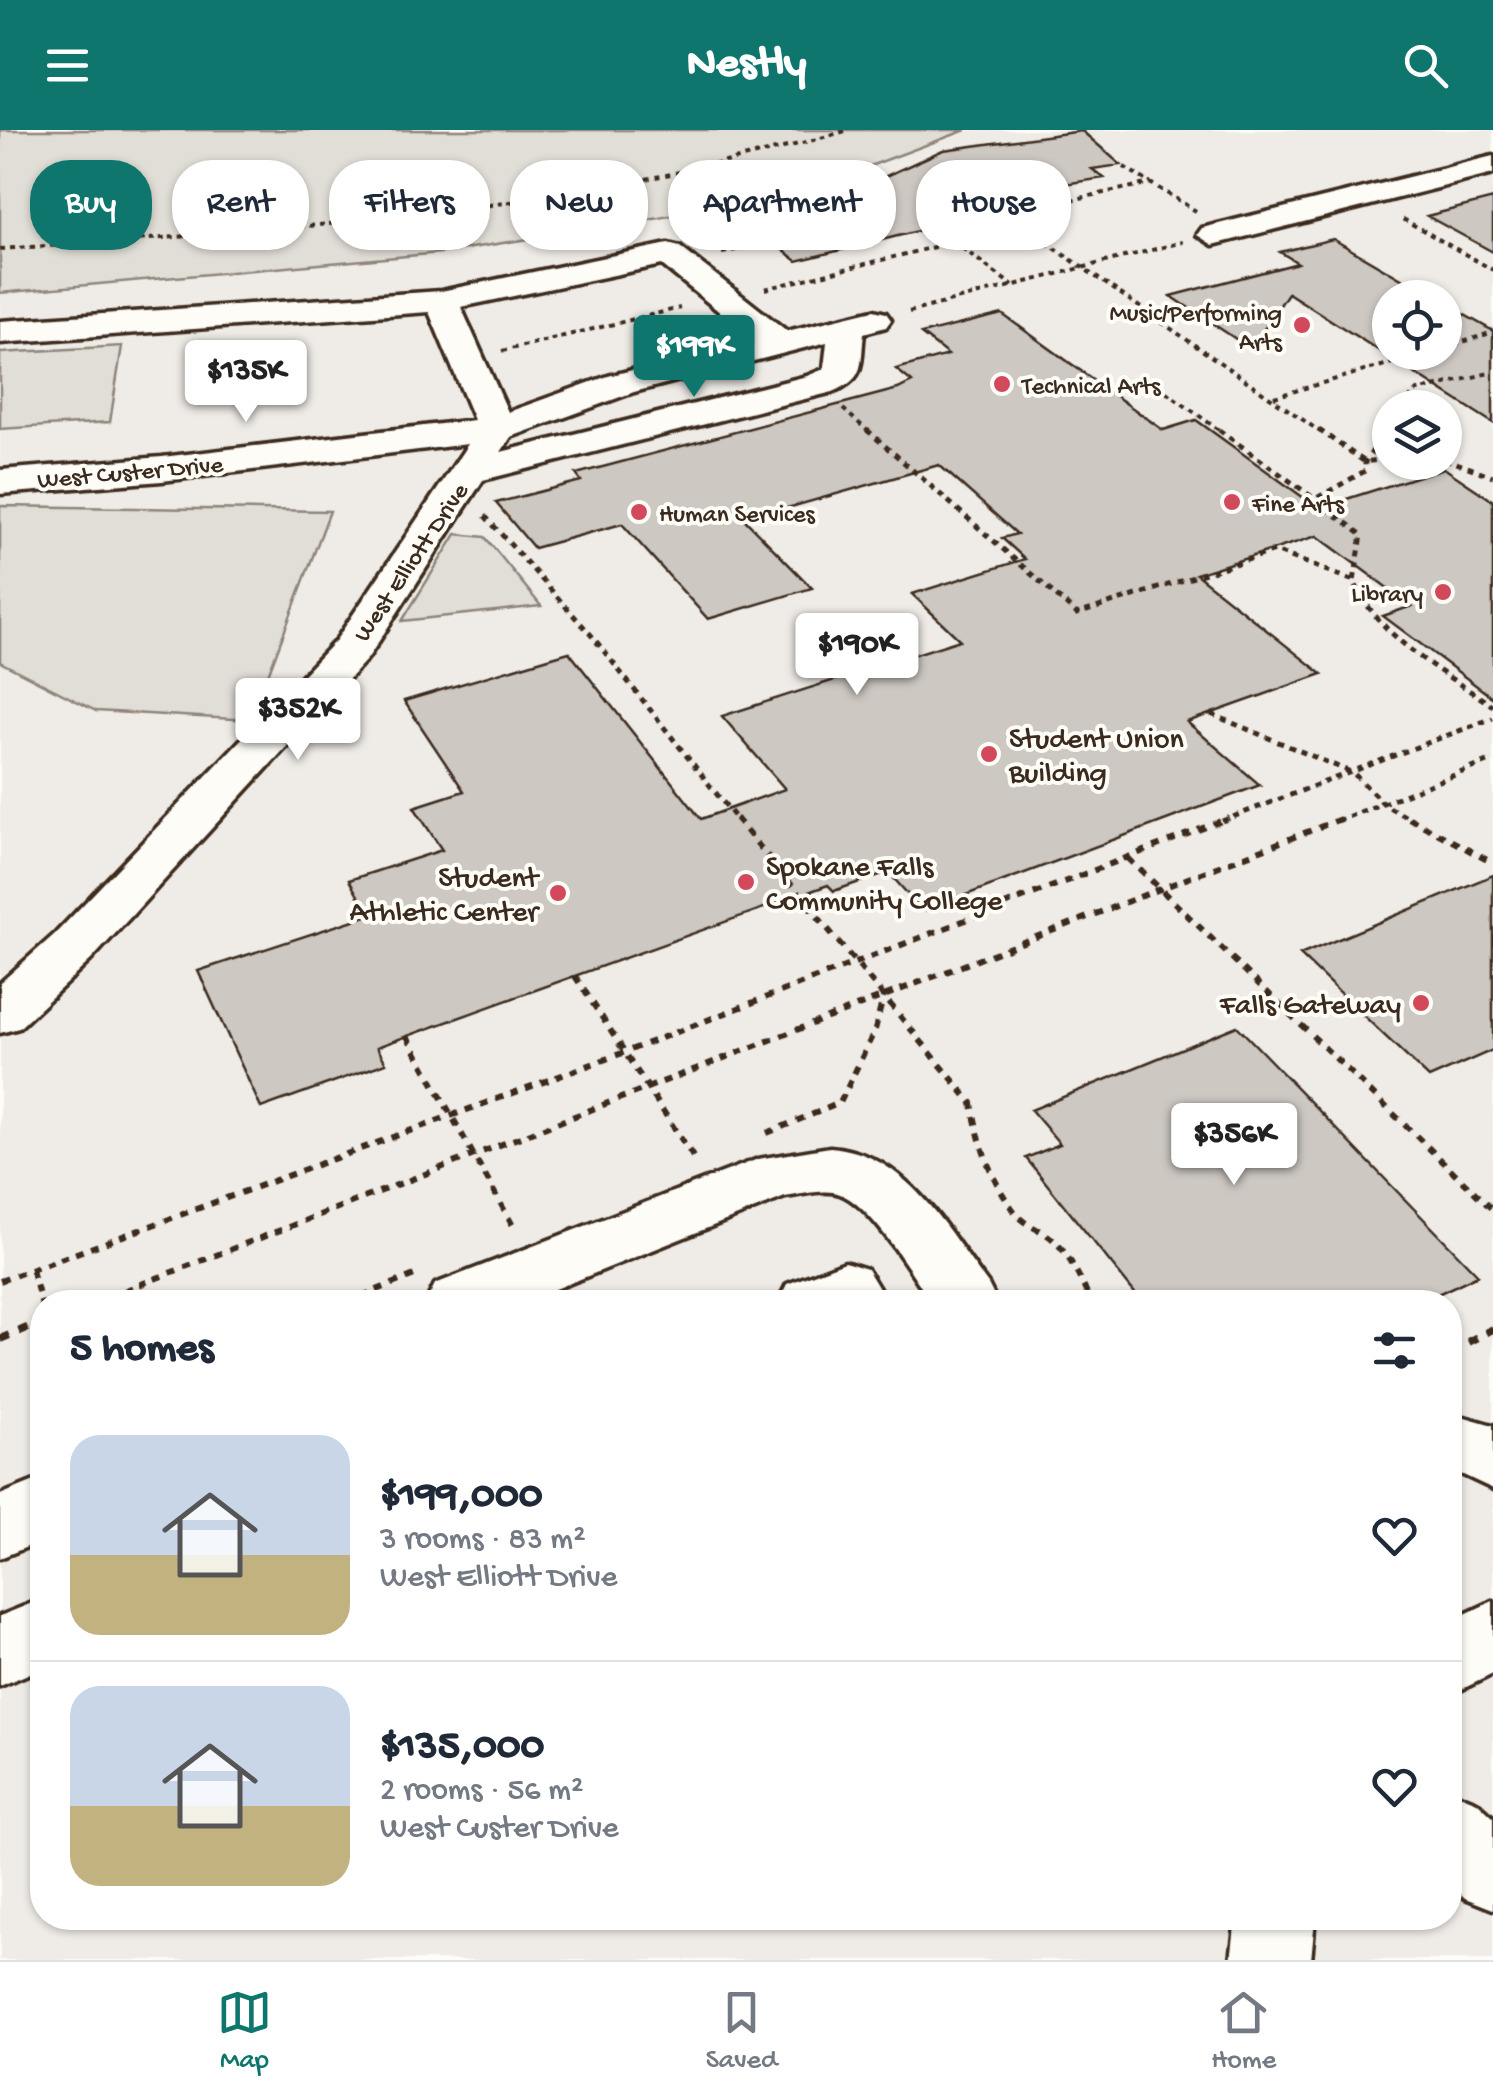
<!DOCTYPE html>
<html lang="en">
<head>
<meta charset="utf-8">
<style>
	body { margin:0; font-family:"Gochi Hand",sans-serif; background:#f2f2f3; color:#1f2937; height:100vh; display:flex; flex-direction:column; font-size:38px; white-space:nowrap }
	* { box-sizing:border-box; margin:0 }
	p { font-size:32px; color:#747a83 }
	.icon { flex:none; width:55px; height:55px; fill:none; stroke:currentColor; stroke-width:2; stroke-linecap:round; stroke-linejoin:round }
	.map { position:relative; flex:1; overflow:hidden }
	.drawer { position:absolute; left:30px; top:1160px; width:1432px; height:640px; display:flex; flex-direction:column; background:#fff; border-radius:40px; box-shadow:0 2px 8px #0004 }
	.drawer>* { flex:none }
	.top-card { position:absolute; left:30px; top:30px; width:1435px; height:90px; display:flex; gap:20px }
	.fabs { position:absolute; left:1372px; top:150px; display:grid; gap:20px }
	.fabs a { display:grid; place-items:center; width:90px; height:90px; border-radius:50%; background:#fff; box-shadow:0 2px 8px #0004; font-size:50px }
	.price { position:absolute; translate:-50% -85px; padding:0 22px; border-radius:10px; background:#fff; color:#222; font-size:32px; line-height:65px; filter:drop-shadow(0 2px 5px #0008) }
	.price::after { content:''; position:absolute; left:50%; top:60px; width:30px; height:22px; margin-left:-15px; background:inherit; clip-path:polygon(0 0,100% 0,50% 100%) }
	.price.selected { background:#0f766e; color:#fff }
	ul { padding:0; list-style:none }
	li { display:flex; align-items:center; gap:30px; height:250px; padding:0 40px }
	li+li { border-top:2px solid #e0e1e3 }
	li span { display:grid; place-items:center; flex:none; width:280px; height:200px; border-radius:30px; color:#555 }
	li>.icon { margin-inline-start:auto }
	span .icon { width:120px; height:120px; fill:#fffc; stroke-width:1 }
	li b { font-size:42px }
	h2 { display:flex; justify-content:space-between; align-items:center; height:120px; padding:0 40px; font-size:42px }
	.pill { padding:0 35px; border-radius:40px; background:#fff; box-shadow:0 2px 8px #0004; font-size:35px; line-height:90px }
	.pill.selected { background:#0f766e; color:#fff }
	header { display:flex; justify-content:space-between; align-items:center; height:130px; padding:0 40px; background:#0f766e; color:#fff; font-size:45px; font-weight:700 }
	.dock { display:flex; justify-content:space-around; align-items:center; height:140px; border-top:2px solid #e0e1e3; background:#fff; font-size:28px; color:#747a83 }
	.dock a { display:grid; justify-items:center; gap:5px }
	.dock .selected { color:#0f766e }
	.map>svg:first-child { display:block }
	.built { fill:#efece7; fill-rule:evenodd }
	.green { fill:#e1ded7; stroke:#8e847a; stroke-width:2.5 }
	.building { fill:#cdc8c2; stroke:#3b2a1e; stroke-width:2.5 }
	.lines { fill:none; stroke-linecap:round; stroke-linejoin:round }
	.minor-casing { stroke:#3b2a1e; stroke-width:7 }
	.path-far3 { stroke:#3b2a1e; stroke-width:4; stroke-dasharray:5 5; stroke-linecap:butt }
	.path-far2 { stroke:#3b2a1e; stroke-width:5; stroke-dasharray:6 6; stroke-linecap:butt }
	.path-far1 { stroke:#3b2a1e; stroke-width:6; stroke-dasharray:8 8; stroke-linecap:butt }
	.path { stroke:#3b2a1e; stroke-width:8; stroke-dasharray:10 10; stroke-linecap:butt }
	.minor { fill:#fdfcf7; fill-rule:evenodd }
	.poi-dot { fill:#d1495b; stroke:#fdfcf7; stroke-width:4 }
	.labels { text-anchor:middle; stroke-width:8; stroke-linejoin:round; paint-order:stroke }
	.far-poi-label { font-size:25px; fill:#3b2a1e; stroke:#fdfcf7; text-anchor:start }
	.far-street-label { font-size:25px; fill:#3b2a1e; stroke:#fdfcf7 }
	.poi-label { font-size:30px; fill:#3b2a1e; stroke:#fdfcf7; text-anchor:start }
</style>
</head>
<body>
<header><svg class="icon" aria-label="menu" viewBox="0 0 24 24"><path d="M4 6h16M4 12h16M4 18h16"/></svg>Nestly<svg class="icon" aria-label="search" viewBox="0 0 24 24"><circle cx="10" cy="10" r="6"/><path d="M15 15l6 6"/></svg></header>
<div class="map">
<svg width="1493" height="1830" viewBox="0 0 1493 1830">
	<rect width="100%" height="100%" fill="#fdfcf7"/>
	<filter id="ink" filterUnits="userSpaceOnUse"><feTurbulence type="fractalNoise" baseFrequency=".01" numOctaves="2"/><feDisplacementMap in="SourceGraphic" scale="20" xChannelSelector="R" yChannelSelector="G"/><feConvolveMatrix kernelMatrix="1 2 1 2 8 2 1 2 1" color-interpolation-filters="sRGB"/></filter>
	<g filter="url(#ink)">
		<!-- built -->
		<path class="built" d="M890,0h603v1830h-1493v-1697zM1390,168h55v54h-55zM1390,278h55v54h-55zM42,1172h1408v616h-1408z"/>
		<!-- green -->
		<path class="green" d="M0,0h966l-136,51 -170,37 -220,35 -440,40z
			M122,216l-12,76 -110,7v-76z
			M0,376l330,5 -79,209 -155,-9 -96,-49z
			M456,404l29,3 56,69 -139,15z"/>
		<!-- building -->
		<path class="building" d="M1082,1l39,34 -29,4 12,9 -126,19 -52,32 -129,32 -58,-45 119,-27 85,-39z
			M1493,69v53l-66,-36z
			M1333,109l101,59h-44v54h55v-48l48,27v92l-205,-130 -37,56 -80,-53 127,-33 -18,-11z
			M1002,184l161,116 33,-10 122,88 126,-40 49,33v197l-110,-82 29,-10 -95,-70 -121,38 126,100 -135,48 73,63 -337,126 -35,-39 -54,19 -6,-6 -451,162 9,16 -125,45 -63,-137 171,-56 -20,-35 93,-30 -28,-43 50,-16 -60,-90 165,-49 132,167 84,-30 -63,-73 238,-76 -48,-46 113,-35 -23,-21 15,-4 -78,-69 -194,55 67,68 -104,31 -86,-95 -88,24 -38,-45 85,-22 -5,-7 322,-85 14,-7 -16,-13 52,-14 -27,-21z
			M1493,745v175l-64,28 -129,-123z
			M1237,896l241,249 -57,27h-279l-116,-144 34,-14 -29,-34z"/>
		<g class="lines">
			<!-- minor casing -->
			<g class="minor-casing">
				<path id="minor" d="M1493,26v18l-280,71 -16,-10 5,-7z
					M668,114l12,3 107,84 87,-21 12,3 5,7 -5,7 -22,6c-4,33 2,45 -31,59l-350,88 -115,178 -277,302 -72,68 -19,5v-50l55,-49 281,-294 132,-196 -306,37 -162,13v-24l162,-13 312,-37 -45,-108 -429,31v-22l441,-30zM662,135l92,75 -146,36 -100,36 -47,-105zM827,212l-3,27 -17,7 -306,76 10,-15 123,-45z
					M830,1017c77,6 116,82 158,137l9,18h-66c-19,-28 -59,-96 -91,-108 -15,-6 -39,1 -55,3l-262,105h-97l9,-18 323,-125z
					M845,1132l22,7 20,33h-109l9,-18z
					M1458,1285l35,10v64l-32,-15 -11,4v-60z
					M42,1348v63l-42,17v-63z
					M42,1469v69l-42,18v-70z
					M1493,1471v73l-43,21v-74z
					M1450,1661l27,11 16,15v92l-28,-11 -15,-15z
					M1236,1788h79l-4,42h-80z"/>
			</g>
			<!-- path-far3 -->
			<path class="path-far3" d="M1124,37l72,44
				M1005,84l317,219
				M1403,89l90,51
				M954,112l59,44
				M0,119c292,-19 566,-37 849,-119
				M722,123l59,-13
				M765,159l189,-47 51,-28 146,-31
				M909,182l274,-70
				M1445,218l48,-16
				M502,221l178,-43
				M1158,256l65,47
				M1274,267l156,-45
				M1403,278l11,-16 79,-20
				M843,279l27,24
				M1385,303l5,-7"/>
			<!-- path-far2 -->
			<path class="path-far2" d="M867,300l210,184 198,-63 79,30
				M1219,300l96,69
				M1319,300l46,32 25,-4
				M1387,300l-22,32v9l-50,28 47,36 -8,46c24,57 90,92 139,125
				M1445,329l48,17
				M485,386l107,120 146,185
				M1211,584l142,59 32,32 29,16
				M1222,691l271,-103
				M1337,691l156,-61"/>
			<!-- path-far1 -->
			<path class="path-far1" d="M736,688l236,285c7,42 19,79 46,113 8,10 22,13 32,21 20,16 30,43 41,65
				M1409,688l84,45
				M1128,728l365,352
				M575,846l122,187
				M407,906l109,195
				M767,1003l73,-30 35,-73 9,-36
				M32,1140l10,36
				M0,1151l625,-229 604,-234
				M95,1172l1248,-484
				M347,1172l70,-28"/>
			<!-- path -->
			<path class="path" d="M0,1209l42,-17
				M1450,1221l43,-22"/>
			<!-- minor -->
			<use href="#minor" class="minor"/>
		</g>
	</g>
	<!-- markers -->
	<g class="poi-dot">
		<circle cx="1302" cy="195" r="10"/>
		<circle cx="1002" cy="254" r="10"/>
		<circle cx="1232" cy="372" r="10"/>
		<circle cx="639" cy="382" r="10"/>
		<circle cx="1443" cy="462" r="10"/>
		<circle cx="989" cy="624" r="10"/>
		<circle cx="746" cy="752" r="10"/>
		<circle cx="558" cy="763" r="10"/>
		<circle cx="1421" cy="873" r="10"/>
	</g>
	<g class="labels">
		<!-- far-poi labels -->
		<g class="far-poi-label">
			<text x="1282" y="190" text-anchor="end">Music/Performing<tspan x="1282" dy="29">Arts</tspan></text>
			<text x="1022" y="263">Technical Arts</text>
			<text x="1252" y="381">Fine Arts</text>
			<text x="659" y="391">Human Services</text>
			<text x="1423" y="471" text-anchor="end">Library</text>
		</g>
		<!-- far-street labels -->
		<g class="far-street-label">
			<text transform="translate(130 340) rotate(-5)" y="9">West Custer Drive</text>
			<text transform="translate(409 431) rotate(-56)" y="9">West Elliott Drive</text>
		</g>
		<!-- poi labels -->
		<g class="poi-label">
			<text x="1009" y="617">Student Union<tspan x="1009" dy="34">Building</tspan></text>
			<text x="766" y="745">Spokane Falls<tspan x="766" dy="34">Community College</tspan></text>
			<text x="538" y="756" text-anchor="end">Student<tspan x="538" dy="34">Athletic Center</tspan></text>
			<text x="1401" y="883" text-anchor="end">Falls Gateway</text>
		</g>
	</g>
</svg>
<div class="fabs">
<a><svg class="icon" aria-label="locate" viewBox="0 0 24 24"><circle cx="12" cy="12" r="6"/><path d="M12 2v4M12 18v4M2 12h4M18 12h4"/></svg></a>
<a><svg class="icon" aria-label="layers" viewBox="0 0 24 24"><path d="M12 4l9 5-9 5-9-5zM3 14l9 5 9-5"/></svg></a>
</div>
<b class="price selected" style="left:694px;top:270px">$199K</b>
<b class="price" style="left:246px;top:295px">$135K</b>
<b class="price" style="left:857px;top:568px">$190K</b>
<b class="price" style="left:298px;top:633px">$352K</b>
<b class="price" style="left:1234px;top:1058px">$356K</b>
<div class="top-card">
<a class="pill selected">Buy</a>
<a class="pill">Rent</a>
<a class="pill">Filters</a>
<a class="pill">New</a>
<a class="pill">Apartment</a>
<a class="pill">House</a>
</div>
<section class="drawer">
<h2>5 homes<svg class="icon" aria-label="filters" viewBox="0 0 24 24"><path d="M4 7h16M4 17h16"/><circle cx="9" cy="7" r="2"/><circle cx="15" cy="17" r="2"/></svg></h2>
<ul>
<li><span style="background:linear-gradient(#c9d6e8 60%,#c2b280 0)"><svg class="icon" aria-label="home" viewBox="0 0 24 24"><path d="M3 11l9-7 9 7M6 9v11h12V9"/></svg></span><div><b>$199,000</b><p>3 rooms · 83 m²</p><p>West Elliott Drive</p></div><svg class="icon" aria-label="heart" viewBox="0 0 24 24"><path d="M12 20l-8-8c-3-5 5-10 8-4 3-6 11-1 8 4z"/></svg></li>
<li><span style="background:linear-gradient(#c9d6e8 60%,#c2b280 0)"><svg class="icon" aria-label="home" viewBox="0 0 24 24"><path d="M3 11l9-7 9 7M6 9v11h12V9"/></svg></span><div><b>$135,000</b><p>2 rooms · 56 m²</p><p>West Custer Drive</p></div><svg class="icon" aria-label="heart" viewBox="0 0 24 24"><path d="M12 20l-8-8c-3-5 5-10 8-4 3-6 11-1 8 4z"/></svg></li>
</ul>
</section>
</div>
<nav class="dock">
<a class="selected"><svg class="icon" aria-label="map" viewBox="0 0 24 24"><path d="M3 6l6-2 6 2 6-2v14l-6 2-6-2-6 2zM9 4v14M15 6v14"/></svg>Map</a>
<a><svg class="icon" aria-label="saved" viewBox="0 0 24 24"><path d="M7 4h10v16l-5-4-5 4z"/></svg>Saved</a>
<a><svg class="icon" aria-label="home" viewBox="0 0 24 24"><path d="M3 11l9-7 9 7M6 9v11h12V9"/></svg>Home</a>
</nav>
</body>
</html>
